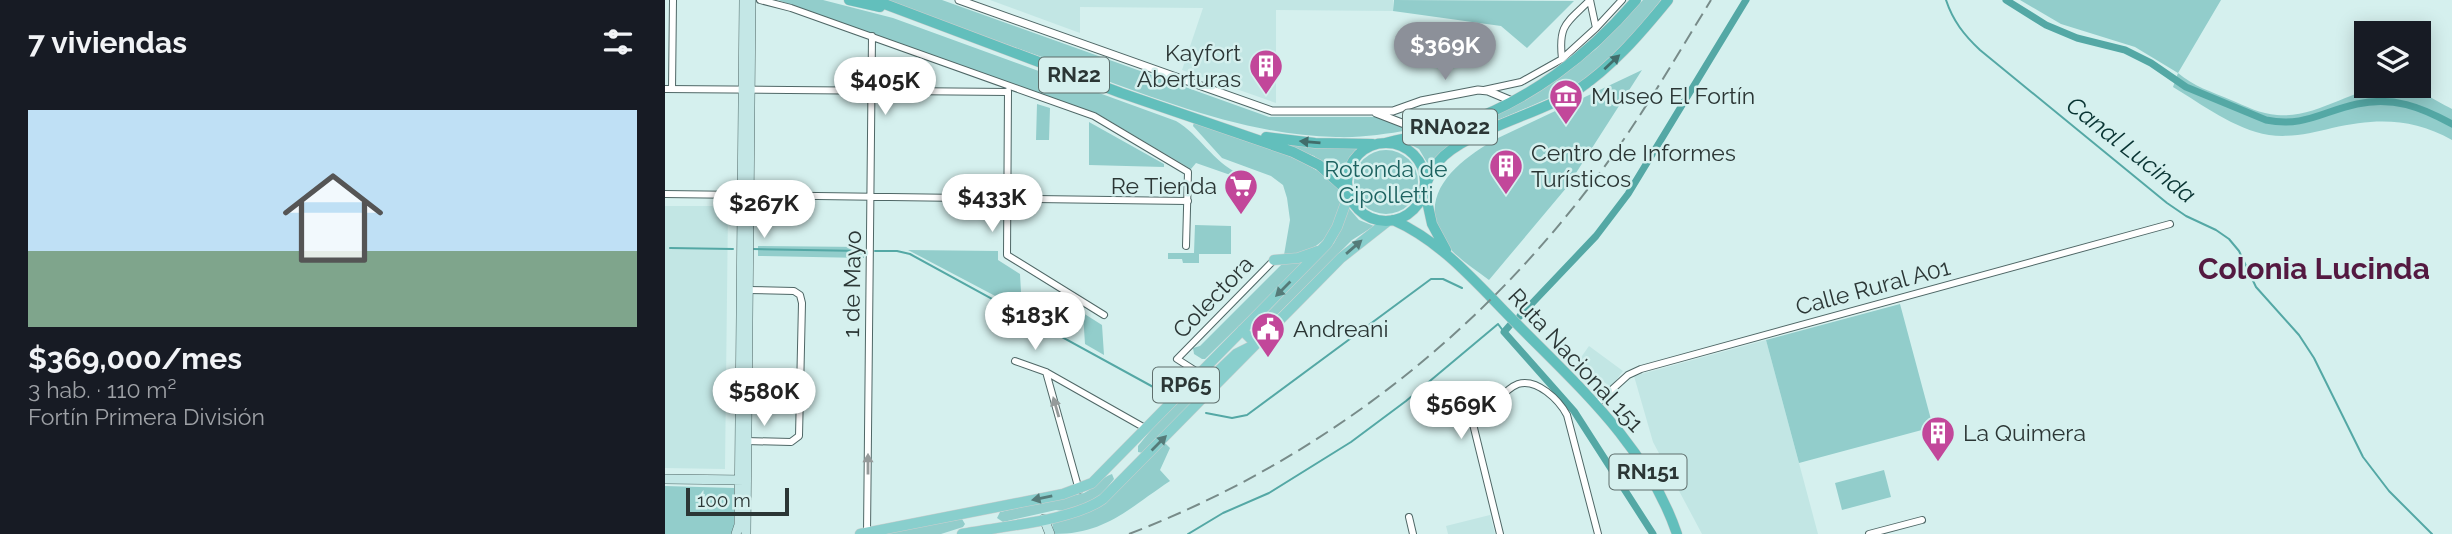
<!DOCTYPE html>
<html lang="es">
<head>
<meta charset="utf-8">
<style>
	body { margin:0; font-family:Raleway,sans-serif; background:#20242c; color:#f1f3f6; height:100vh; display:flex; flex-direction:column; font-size:26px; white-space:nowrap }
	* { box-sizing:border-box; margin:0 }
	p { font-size:23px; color:#9ea1a6 }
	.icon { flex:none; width:38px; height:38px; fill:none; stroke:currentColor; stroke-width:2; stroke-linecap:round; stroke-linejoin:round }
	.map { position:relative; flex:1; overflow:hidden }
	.sheet { display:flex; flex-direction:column; background:#171b24; width:665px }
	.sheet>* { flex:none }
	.tools { position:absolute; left:1689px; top:21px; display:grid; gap:14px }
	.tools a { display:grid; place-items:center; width:77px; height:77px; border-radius:0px; background:#171b24; box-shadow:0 4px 18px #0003; font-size:35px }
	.scale { position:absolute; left:21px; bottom:18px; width:103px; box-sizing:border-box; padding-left:7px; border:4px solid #2b3635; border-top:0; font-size:19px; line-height:24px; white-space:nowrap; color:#2b3635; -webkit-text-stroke:5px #d5f0ee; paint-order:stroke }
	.price { position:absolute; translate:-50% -60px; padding:0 16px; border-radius:24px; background:#fff; color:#222; font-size:23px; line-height:46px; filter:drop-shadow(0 2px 4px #0008) }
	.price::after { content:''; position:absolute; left:50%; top:42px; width:21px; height:16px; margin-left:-10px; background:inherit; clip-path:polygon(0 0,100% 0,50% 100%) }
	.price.on { background:#8c9099; color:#fff }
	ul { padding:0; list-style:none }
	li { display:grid; align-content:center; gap:14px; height:371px; padding:0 28px }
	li+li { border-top:2px solid #363941 }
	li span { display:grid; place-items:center; height:217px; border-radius:0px; color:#555 }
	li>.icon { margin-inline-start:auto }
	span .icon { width:126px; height:126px; fill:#fffc; stroke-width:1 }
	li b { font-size:30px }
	h2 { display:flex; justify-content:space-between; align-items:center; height:84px; padding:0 28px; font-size:30px }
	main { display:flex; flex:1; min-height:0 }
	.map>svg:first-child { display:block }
	.built { fill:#c2e6e4 }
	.green { fill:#92cdcb }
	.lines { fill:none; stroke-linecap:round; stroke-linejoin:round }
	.stream { stroke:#54a8a5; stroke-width:2 }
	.canal { stroke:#54a8a5; stroke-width:7 }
	.minor-casing { stroke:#4f6766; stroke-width:8 }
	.tertiary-casing { stroke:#4f6766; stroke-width:9 }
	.secondary-casing { stroke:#4f6766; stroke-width:10 }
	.primary-casing { stroke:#cccfcf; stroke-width:11 }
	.trunk-casing { stroke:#cccfcf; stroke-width:11 }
	.minor { stroke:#fff; stroke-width:6 }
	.tertiary { stroke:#fff; stroke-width:7 }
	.secondary { stroke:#c4e7e6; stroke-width:9 }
	.primary { stroke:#89cfcd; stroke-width:10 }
	.trunk { stroke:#62bfbc; stroke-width:10 }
	.rail { stroke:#788b89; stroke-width:2; stroke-dasharray:14 7; stroke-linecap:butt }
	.oneway { fill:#416d6b }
	.oneway2 { fill:#557b79 }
	.oneway3 { fill:#959a9a }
	.labels { text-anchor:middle; stroke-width:5; stroke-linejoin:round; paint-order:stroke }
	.shield { fill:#d5f0ee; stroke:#5e6e6c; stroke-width:2 }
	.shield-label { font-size:21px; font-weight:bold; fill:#2b3635 }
	.poi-label { font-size:23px; fill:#2b3635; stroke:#d5f0ee; text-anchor:start }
	.park-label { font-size:23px; fill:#1d6260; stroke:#d5f0ee }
	.street-label { font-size:23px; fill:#2b3635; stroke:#d5f0ee }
	.water-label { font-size:24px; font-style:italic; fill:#093433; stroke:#d5f0ee }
	.district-label { font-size:30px; font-weight:bold; fill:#541941; stroke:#d5f0ee }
</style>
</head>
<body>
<main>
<section class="sheet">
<h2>7 viviendas<svg class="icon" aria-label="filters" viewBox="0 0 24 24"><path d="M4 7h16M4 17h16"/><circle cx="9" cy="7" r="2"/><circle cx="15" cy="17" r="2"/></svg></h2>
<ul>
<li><span style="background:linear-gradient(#bfe0f5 65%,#7fa58c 0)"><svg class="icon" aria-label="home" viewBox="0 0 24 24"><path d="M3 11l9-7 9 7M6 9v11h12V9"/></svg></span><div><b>$369,000/mes</b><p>3 hab. · 110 m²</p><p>Fortín Primera División</p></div></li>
</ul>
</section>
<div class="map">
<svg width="1787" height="534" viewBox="0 0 1787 534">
	<rect width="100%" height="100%" fill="#d5f0ee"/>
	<!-- built -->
	<path class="built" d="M325,0h403v11l-117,-1v93l-94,-33 21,-62 -123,-1v26z
		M0,206h61l2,4 -3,259 -60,-1z
		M1101,340l52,194h-116l-49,-92 -19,-66z
		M924,346l34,25 -12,16 -34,-24z
		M825,515l5,19h-47l-2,-8z"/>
	<!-- green -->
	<path class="green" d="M113,0h45l70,18 283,103c24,14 36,40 63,53v4l-43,-15 -5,6 -93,-55z
		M221,0h56l327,117h108l33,13c-25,4 -49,8 -74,7 -89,-2 -173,-36 -256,-66 -65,-24 -130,-46 -194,-71z
		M729,0l180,1 -47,47 -26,-22 -108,-15z
		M978,0h18c-22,27 -44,57 -74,78 -38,27 -138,52 -158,88l-10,-17 -14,-7 138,-53 53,-40z
		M1355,0h201l-43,73c15,13 34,19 53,27 14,6 30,14 46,15 40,4 75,-28 115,-29 22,0 41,13 60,23v31c-40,-22 -75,-22 -120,-12 -21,5 -41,10 -63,7 -35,-6 -66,-30 -96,-48l5,-14 -43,-26 -74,-23z
		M977,70l-75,117 -78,93c-14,-11 -31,-21 -42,-35 -35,-50 12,-85 51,-107z
		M372,104l13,4 -1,32h-13z
		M424,122l75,42v3l-75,-2z
		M529,122c28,10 143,42 147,74 2,11 -6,26 -11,35 -9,16 -29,25 -46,24l6,-35 -3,-22 -4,-13 -12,-9 -49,-18 -29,-32z
		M611,142l81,7 -9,12 -7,16 -27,-21z
		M689 182a32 32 0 1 1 64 0a32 32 0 1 1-64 0Z
		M682,206l12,14 15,6 -22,14 -84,84h-4l-1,-7 71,-74 9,-18z
		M530,225l36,1v28h-32v9h-16l-1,-4h-14v-6h26z
		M93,246l104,1 2,11 -106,-2z
		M243,250l90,1v9l22,14 2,36z
		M642,259l-102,100h-3l-8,-5 -1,-6 7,-2 82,-82z
		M1235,304l33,123 -134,36 -33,-123z
		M418,313l19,12 2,30 -19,-11z
		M552,378l-74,75 -5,-1v-6l14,-17 46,-47z
		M500,443l5,5 -10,22 10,11c-41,27 -64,53 -116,53l-2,-12 51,-18z
		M1219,470l7,27 -49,13 -7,-27z
		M447,474l2,5 -17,21 -33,11 -8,-1 -53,12 -6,-4 3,-6 84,-19c11,-5 18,-16 28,-19z
		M0,486l69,2 1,38 -2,8h-68z
		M297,519l3,5 -2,3 -22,7h-58z"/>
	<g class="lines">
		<!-- stream -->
		<path class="stream" d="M1281,0c7,21 18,35 34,50l187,153 19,13 30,14 13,9 10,12 17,36 43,48 15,23 49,99 26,34 43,43
			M5,248l63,1
			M88,249l109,2
			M210,251h22l13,3 256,140
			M541,413l26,5 15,-3 184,-136h12l19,9
			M523,534l35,-21 46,-20 82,-51 55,-41 92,-77 6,8"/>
		<!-- canal -->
		<path class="canal" d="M1341,0l40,25 31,13 48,12 26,13 35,24 80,33c38,8 57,-9 91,-16 36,-8 64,3 95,20
			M855,316l76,-80 32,-42 118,-194
			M846,324l-7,8 70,79 79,123"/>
		<!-- minor casing -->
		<g class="minor-casing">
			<path id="minor" d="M95,0l31,8 303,108 94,56 -2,74
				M925,0l6,28
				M897,59l34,-31 26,-28
				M0,89l343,3
				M7,89l1,-89
				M819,90l37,-8 41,-23c-4,-35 5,-36 28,-59
				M343,91l-1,164 97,60
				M0,194l523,7
				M350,361l31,11 99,56
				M381,372l33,118
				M534,373l-22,-14 97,-99
				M931,404l32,-29 13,-6 529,-145
				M81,441l45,1 8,-6 3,-133 -2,-8 -6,-4 -47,-1
				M744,517l4,17
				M202,533l5,-497
				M835,534l-27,-110c4,-10 15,-16 23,-23 6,-6 14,-14 22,-17 19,-6 41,16 49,31l31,119
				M1204,534l53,-14"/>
		</g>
		<!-- tertiary casing -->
		<g class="tertiary-casing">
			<path id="tertiary" d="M294,0l313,111h121l28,-10 57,-11 10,1 24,10
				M711,113l31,12 50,-10 22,1"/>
		</g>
		<!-- secondary casing -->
		<g class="secondary-casing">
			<path id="secondary" d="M0,479l80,1
				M379,519l6,15
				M71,534l3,-9 5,-525
				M81,534l5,-534"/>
		</g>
		<!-- primary casing -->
		<g class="primary-casing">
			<path id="primary" d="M609,260l24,-2 20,-7
				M534,373l10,3 5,-1 22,-21 20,-10 -14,-14
				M195,534l203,-40 29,-11 235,-239 10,-17 12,-33
				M297,534c39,-8 110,-13 141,-35l238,-241 47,-37"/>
		</g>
		<!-- trunk casing -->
		<g class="trunk-casing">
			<path id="trunk" d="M184,0l31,7
				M209,0l247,93 172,59 26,13 29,26
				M601,137l49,6 58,1
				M682 182a39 39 0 1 1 78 0a39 39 0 1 1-78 0Z
				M720,143c24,-6 49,-11 73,-18 70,-23 131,-70 178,-125
				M760,186c4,-8 7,-17 13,-24 24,-30 102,-48 138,-71 36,-24 65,-58 92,-91
				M760,192l7,32 14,26
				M728,220c50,22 85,65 123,103 63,64 131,123 161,211"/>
		</g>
		<!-- minor -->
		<use href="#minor" class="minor"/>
		<!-- tertiary -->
		<use href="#tertiary" class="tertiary"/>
		<!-- secondary -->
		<use href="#secondary" class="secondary"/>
		<!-- primary -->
		<use href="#primary" class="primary"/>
		<!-- trunk -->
		<use href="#trunk" class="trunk"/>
		<!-- rail -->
		<path class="rail" d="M464,534c190,-73 353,-200 473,-364 40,-54 74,-113 109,-170"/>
	</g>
	<!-- one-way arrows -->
	<defs><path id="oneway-solid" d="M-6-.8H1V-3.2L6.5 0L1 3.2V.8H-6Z" transform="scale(1.75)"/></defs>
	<g class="oneway">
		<use href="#oneway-solid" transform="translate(947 62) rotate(-43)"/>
		<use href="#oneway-solid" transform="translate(645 142) rotate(-175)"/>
	</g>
	<g class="oneway2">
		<use href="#oneway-solid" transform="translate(689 247) rotate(-41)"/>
		<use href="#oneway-solid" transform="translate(618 289) rotate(135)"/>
		<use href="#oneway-solid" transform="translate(494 443) rotate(-45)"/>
		<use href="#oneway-solid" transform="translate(377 498) rotate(168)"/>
	</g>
	<g class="oneway3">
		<use href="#oneway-solid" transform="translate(391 407) rotate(-106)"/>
		<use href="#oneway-solid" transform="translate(203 464) rotate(-90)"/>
	</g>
	<!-- icons -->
	<defs>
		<g id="building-pin" transform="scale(1.75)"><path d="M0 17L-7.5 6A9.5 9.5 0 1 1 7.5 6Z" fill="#c2479a" stroke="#d5f0ee"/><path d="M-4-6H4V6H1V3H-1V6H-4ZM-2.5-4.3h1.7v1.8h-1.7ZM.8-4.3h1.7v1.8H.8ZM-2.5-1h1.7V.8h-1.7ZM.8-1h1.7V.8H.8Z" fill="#fff"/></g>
		<g id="museum-pin" transform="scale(1.75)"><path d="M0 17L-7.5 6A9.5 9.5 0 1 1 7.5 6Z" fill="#c2479a" stroke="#d5f0ee"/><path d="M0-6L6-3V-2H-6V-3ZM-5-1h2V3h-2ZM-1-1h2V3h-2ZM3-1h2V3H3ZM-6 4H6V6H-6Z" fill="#fff"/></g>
		<g id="supermarket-pin" transform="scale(1.75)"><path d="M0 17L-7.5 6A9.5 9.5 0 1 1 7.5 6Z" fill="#c2479a" stroke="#d5f0ee"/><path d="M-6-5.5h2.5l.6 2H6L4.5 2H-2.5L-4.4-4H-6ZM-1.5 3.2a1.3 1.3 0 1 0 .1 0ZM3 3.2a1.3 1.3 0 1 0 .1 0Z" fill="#fff"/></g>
		<g id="civic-pin" transform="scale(1.75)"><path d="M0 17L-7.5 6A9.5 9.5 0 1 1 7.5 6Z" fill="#c2479a" stroke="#d5f0ee"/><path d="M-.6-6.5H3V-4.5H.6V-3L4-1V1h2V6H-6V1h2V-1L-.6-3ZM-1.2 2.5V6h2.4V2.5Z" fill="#fff"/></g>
	</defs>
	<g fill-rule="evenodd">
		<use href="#building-pin" x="601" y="66"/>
		<use href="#museum-pin" x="901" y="96"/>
		<use href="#building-pin" x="841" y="166"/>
		<use href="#supermarket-pin" x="576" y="186"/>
		<use href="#civic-pin" x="603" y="329"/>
		<use href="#building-pin" x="1273" y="433"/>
	</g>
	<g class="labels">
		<!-- shield labels -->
		<g class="shield">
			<rect x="374" y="57.5" width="70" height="35" rx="5"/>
			<rect x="738" y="109.5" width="94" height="35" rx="5"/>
			<rect x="488" y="367.5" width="66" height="35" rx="5"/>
			<rect x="944.5" y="454.5" width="77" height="35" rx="5"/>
		</g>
		<g class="shield-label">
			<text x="409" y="82">RN22</text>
			<text x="785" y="134">RNA022</text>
			<text x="521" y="392">RP65</text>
			<text x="983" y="479">RN151</text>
		</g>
		<!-- poi labels -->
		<g class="poi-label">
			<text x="576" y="61" text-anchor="end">Kayfort<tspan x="576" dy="26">Aberturas</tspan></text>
			<text x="926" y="104">Museo El Fortín</text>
			<text x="866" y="161">Centro de Informes<tspan x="866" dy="26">Turísticos</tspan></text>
			<text x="552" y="194" text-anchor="end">Re Tienda</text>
			<text x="628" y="337">Andreani</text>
			<text x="1298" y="441">La Quimera</text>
		</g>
		<!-- park labels -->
		<g class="park-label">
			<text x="721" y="177">Rotonda de<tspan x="721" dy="26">Cipolletti</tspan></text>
		</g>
		<!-- street labels -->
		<g class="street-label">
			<text transform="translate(187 284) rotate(-89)" y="8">1 de Mayo</text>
			<text transform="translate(1208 287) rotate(-15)" y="8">Calle Rural A01</text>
			<text transform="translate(548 297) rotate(-46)" y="8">Colectora</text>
			<text transform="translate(911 360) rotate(47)" y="8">Ruta Nacional 151</text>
		</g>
		<!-- water labels -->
		<g class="water-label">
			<text transform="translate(1466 150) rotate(38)" y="8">Canal Lucinda</text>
		</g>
		<!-- district labels -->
		<g class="district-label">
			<text x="1649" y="279">Colonia Lucinda</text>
		</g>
	</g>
</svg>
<div class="tools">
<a><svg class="icon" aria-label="layers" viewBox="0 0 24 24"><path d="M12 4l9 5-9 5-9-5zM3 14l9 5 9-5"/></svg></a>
</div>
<div class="scale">100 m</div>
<b class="price on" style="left:780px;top:82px">$369K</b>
<b class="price" style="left:220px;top:117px">$405K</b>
<b class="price" style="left:327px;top:234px">$433K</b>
<b class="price" style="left:99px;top:240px">$267K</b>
<b class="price" style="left:370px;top:352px">$183K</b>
<b class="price" style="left:99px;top:428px">$580K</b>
<b class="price" style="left:796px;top:441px">$569K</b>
</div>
</main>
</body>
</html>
